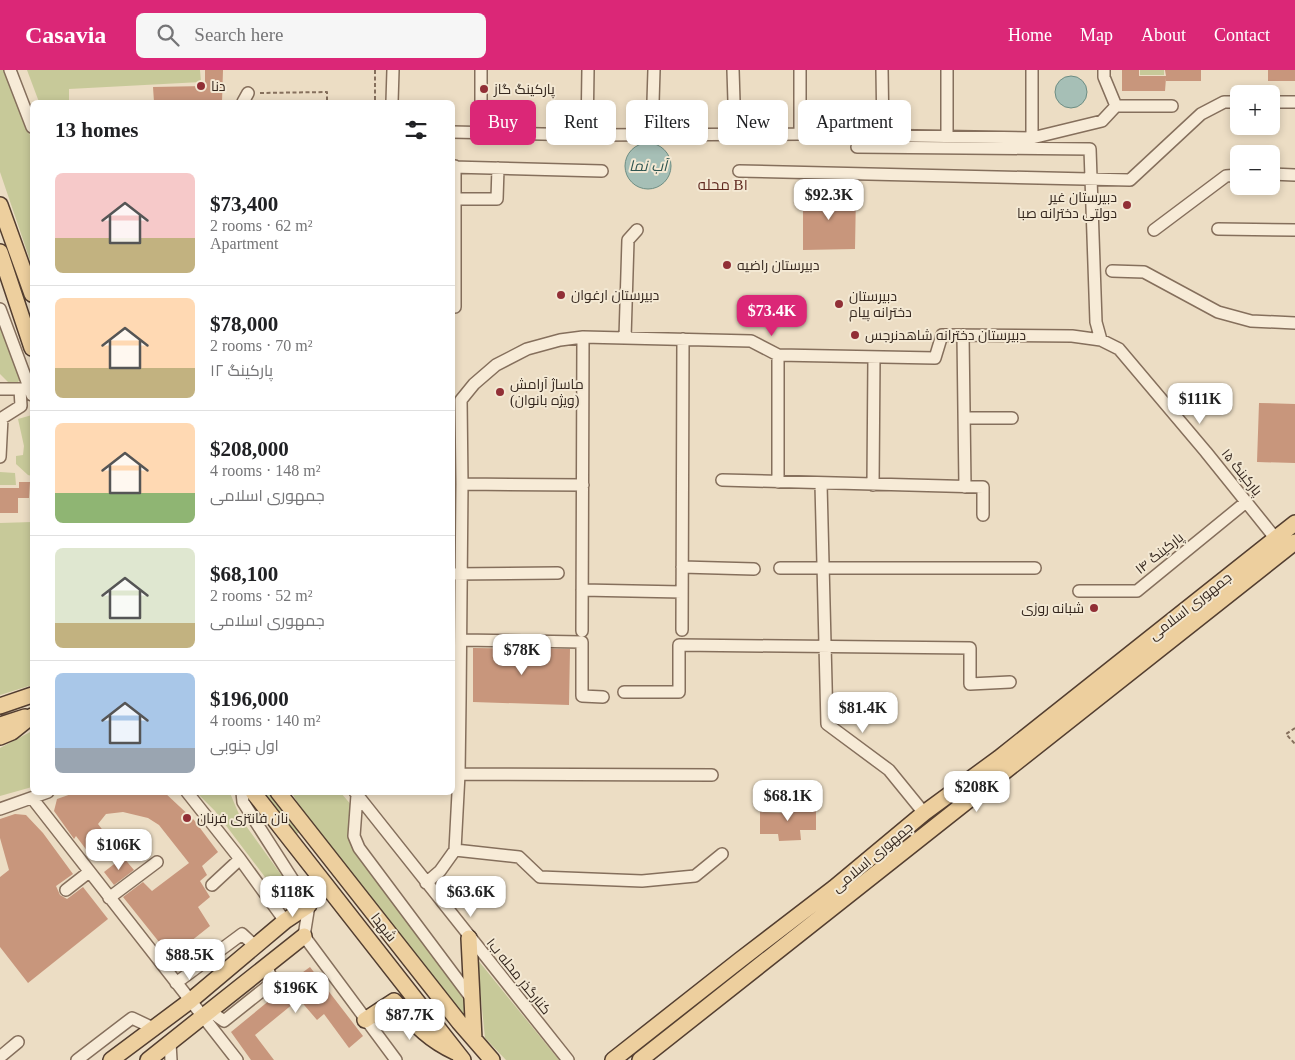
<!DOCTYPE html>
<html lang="en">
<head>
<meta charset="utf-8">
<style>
	body { margin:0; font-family:"Times New Roman",Cairo,serif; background:#f6f6f6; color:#202124; height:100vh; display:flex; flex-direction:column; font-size:19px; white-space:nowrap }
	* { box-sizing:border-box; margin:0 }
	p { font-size:16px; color:#757577 }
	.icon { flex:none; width:28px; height:28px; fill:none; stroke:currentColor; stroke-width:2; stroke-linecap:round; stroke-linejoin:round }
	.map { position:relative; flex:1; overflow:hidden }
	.details { position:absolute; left:30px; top:30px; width:425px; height:695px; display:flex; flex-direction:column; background:#fff; border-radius:8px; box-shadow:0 2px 8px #0003 }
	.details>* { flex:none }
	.top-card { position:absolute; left:470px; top:30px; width:475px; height:45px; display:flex; gap:10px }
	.buttons { position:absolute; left:1230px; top:15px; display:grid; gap:10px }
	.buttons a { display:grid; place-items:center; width:50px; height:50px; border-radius:8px; background:#fff; box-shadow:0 2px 8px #0003; font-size:25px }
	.price { position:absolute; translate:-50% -42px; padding:0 11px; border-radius:10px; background:#fff; color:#222; font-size:16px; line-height:32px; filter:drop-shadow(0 1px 2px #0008) }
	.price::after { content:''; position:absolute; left:50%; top:30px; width:15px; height:11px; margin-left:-8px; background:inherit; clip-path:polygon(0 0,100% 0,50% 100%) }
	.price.selected { background:#db2777; color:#fff }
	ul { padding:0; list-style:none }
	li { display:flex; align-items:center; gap:15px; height:125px; padding:0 25px }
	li+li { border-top:1px solid #e0e0e0 }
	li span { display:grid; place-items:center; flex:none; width:140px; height:100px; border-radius:8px; color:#555 }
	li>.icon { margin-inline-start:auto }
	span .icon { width:60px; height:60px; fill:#fffc; stroke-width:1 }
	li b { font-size:21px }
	h2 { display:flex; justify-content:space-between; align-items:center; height:60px; padding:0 25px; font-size:21px }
	.tag { padding:0 18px; border-radius:8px; background:#fff; box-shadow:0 2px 8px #0003; font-size:18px; line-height:45px }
	.tag.selected { background:#db2777; color:#fff }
	header { display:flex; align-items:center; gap:30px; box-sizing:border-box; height:70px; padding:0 25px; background:#db2777; color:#fff }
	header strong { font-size:24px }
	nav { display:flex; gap:28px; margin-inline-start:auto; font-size:18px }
	.search { width:350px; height:45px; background:#f6f6f6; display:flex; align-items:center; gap:12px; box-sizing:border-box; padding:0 18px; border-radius:8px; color:#757577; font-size:19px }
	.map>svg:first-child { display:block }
	.green { fill:#c7c999 }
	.water { fill:#a6bfb6; stroke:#6d8d83 }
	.building { fill:#c8967c }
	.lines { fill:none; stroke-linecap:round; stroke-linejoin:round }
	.minor-casing { stroke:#856f5c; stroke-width:14 }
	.major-casing { stroke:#533e30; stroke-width:18 }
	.path { stroke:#856f5c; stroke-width:2; stroke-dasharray:4 2.5; stroke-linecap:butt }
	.minor { stroke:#f7ebd7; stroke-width:11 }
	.major { stroke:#edcf9e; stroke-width:15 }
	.poi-dot { fill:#912f36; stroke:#f3e8d3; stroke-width:2 }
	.labels { text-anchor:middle; stroke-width:4; stroke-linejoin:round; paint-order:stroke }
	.poi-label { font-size:14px; fill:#36281f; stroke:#f3e8d3; text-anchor:start }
	.street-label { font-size:14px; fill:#36281f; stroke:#f3e8d3 }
	.water-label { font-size:15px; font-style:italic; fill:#2f5550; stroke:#f3e8d3 }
	.neighbourhood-label { font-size:15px; fill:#602920; stroke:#f3e8d3 }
</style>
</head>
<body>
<header>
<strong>Casavia</strong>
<div class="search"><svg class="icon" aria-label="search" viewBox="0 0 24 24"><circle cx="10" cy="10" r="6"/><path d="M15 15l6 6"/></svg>Search here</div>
<nav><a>Home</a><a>Map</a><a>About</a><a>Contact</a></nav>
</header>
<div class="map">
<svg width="1295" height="990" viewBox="0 0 1295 990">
	<rect width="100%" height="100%" fill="#ecddc4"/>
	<!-- green -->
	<path class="green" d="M0,0h3l29,70v126l-32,-94z
		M27,0h173l1,12 -132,7v13h-30z
		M1140,0h24v5h-24z
		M0,254l23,52 -5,6h-10l-8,-8z
		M32,345v61l-4,-1 -12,-11v-8l7,-1 1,-9 -6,-27z
		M0,402l15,1 1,12h-16z
		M32,452v163l-32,10v-172z
		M32,661v56l-32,9v-48z
		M197,723h33l11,26 49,68 8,15 -6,3 -9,-4 -68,-90z
		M260,723h11l30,38 -7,5z
		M292,723h49l12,14 -4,30 114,157 5,30 -168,-217z
		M477,889l82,101h-53l-21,-22z"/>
	<!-- water -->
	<path class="water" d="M1055 22a16 16 0 1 1 32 0a16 16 0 1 1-32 0Z
		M625 96a23 23 0 1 1 46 0a23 23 0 1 1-46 0Z"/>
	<!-- building -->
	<path class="building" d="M205,0h18l-1,32h-68l-1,-15 52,-1z
		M1122,0h17v6h27l-1,-6h36v11h-35v-3l-1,13h-43z
		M1268,0h27v11h-27z
		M803,123h53l-1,56 -52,1z
		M1259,333l36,1v59l-38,-1z
		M19,412h11l-1,16h-11v15h-18v-25h19z
		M473,578l97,1 -1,56 -96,-3z
		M77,722h87l30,28 24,32 -16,14 5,9 -7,6 10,16 -12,10 12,19 -39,31 -48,-60 20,-15 9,9 37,-28 -30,-38 -11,-7 -25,-6 -17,2 -8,10 16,21 -20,15 -18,-24 -2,3 -20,-28 3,-12z
		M784,733h9v5h23v22h-16l1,10 -22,1 -1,-7h-18v-22l24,1z
		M15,744l11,1 17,18 30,41 -17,12 4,9 7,4 16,-12 25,32 -80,64 -28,-36v-70l9,-7 -9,-32v-19z
		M123,787l11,13 -20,15 -10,-13z
		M310,897l53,69 -14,12 -25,-34 -7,6 -18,-21 -44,36 19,25h-23l-20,-28 56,-46 1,-3z"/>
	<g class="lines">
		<!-- minor casing -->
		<g class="minor-casing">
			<path id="minor" d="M10,0l22,57
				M481,0v34
				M733,0l2,63
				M882,0l1,65
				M947,0v66
				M1032,0v68
				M1104,0v7l12,29
				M243,32l5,-9
				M392,32l1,-32
				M1271,32h24
				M452,62l135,3 213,-1 232,4 70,-17 14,-15h56
				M652,64l2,-64
				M800,64v-64
				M587,65l1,-65
				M857,77l233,2 6,173 5,18
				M452,97l150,4
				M739,101l391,9 71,-66 23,-12h15
				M1271,104l24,1
				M455,129h42l1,-31
				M1218,159l77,1
				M1154,160l72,-54 13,-1
				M1112,201l32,1 74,40 33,9 44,2
				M452,237h3v-141
				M0,239l32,86
				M963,265l2,152
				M625,268l3,-98 9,-10
				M0,319h26
				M964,348h48
				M0,387l2,-39 19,-12 -1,-17
				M722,410l261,7v28
				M778,412v-127
				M462,414l121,1
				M821,414l6,240 62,46 35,43
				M873,415l1,-128
				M682,497l72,2
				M780,498h255
				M452,504l106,-1
				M582,520l100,2
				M1079,521h58l109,-89
				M682,560l1,-291
				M582,561l1,-294
				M461,570l121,2v54l21,1
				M624,622h55v-47l291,3v36l40,-2
				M459,704l253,1
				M187,722l53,67 45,62
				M242,722l1,10 66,103 -5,31 92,124
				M355,722l213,268
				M357,725l-3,41 5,12 113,151
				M32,728l205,262
				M0,739l48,-17
				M455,780l64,7 21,20 102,4 53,-5 27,-22
				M426,813l14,-12 15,-21 4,-76 1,-73 2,-217 -1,-84 13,-16 22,-19 31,-16 33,-9 23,-3 168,4 27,14 157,3 7,-23 130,1 29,4 18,9 87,103 70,87
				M212,815l28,-26
				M66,820l23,-18
				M109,828l48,-36
				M176,913l66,-49 13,12
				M210,941l14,10 49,-39 -7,-17
				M170,973l1,17
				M0,987l18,-15
				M77,990l55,-42 21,10"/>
		</g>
		<!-- major casing -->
		<g class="major-casing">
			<path id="major" d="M0,135l32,89
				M0,182l32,96
				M0,636l32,-11
				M0,655l25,-8
				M0,667l12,-5 20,-16
				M253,722l210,268
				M278,722l181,230 33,38
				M469,868l5,101
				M365,950l29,-19c21,23 33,38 61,51
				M111,990l79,-59 95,-80 24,-16
				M148,990l156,-124
				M613,990l127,-100 94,-72 90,-75 75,-55 296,-235
				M640,990l655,-518"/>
		</g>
		<!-- path -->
		<path class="path" d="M375,0v32
			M260,23l67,-1v10
			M1295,658l-9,6 9,10"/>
		<!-- minor -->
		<use href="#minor" class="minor"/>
		<!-- major -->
		<use href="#major" class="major"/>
	</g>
	<!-- markers -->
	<g class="poi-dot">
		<circle cx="201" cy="16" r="5"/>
		<circle cx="484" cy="19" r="5"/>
		<circle cx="1127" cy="135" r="5"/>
		<circle cx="727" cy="195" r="5"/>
		<circle cx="561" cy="225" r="5"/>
		<circle cx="839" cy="234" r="5"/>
		<circle cx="855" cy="265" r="5"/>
		<circle cx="500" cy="322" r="5"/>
		<circle cx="1094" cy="538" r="5"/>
		<circle cx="187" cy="748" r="5"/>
	</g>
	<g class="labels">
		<!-- poi labels -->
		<g class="poi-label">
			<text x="211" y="21">دنا</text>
			<text x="494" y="24">پارکینگ گاز</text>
			<text x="1117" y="132" text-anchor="end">دبیرستان غیر<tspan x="1117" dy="16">دولتی دخترانه صبا</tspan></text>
			<text x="737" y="200">دبیرستان راضیه</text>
			<text x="571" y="230">دبیرستان ارغوان</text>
			<text x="849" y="231">دبیرستان<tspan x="849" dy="16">دخترانه پیام</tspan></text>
			<text x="865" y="270">دبیرستان دخترانه شاهدنرجس</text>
			<text x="510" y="319">ماساژ آرامش<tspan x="510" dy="16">(ویژه بانوان)</tspan></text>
			<text x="1084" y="543" text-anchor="end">شبانه روزی</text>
			<text x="197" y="753">نان فانتزی فرنان</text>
		</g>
		<!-- street labels -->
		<g class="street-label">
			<text transform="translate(1242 402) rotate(51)" y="5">پارکینگ ۱۵</text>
			<text transform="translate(1159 483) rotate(-39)" y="5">پارکینگ ۱۴</text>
			<text transform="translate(1190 536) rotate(-38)" y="5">جمهوری اسلامی</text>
			<text transform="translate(872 787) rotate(-40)" y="5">جمهوری اسلامی</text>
			<text transform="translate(384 857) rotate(52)" y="5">شهدا</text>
			<text transform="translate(519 906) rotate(51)" y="5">کنارگذر محله ب۱</text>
		</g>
		<!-- water labels -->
		<g class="water-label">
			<text x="648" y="101">آب نما</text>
		</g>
		<!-- neighbourhood labels -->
		<g class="neighbourhood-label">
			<text x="723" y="120">محله B۱</text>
		</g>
	</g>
</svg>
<div class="buttons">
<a>+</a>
<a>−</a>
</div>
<b class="price" style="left:829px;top:151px">$92.3K</b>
<b class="price selected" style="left:772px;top:267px">$73.4K</b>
<b class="price" style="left:1200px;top:355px">$111K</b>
<b class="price" style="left:522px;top:606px">$78K</b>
<b class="price" style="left:863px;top:664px">$81.4K</b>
<b class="price" style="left:977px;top:743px">$208K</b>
<b class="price" style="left:788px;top:752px">$68.1K</b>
<b class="price" style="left:119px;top:801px">$106K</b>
<b class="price" style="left:293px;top:848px">$118K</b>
<b class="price" style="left:471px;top:848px">$63.6K</b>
<b class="price" style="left:190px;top:911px">$88.5K</b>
<b class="price" style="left:296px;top:944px">$196K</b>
<b class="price" style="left:410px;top:971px">$87.7K</b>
<div class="top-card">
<a class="tag selected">Buy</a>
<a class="tag">Rent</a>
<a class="tag">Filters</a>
<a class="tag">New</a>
<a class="tag">Apartment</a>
</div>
<section class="details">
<h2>13 homes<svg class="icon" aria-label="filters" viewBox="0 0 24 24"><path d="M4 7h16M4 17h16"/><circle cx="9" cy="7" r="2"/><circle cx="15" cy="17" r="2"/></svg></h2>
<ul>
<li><span style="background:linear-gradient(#f6c9c9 65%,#c2b280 0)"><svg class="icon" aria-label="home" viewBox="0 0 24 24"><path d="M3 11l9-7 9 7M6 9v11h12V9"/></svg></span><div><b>$73,400</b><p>2 rooms · 62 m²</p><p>Apartment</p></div></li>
<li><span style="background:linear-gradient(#ffd9b3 70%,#c2b280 0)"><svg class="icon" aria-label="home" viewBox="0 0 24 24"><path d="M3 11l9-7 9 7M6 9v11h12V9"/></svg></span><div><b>$78,000</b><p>2 rooms · 70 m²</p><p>پارکینگ ۱۲</p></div></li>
<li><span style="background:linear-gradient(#ffd9b3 70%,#8fb573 0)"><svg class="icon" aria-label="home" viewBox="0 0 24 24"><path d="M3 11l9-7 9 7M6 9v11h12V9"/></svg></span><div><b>$208,000</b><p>4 rooms · 148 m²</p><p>جمهوری اسلامی</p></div></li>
<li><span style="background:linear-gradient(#dfe7d0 75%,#c2b280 0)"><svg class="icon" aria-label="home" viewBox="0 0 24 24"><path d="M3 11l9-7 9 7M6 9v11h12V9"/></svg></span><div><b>$68,100</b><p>2 rooms · 52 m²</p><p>جمهوری اسلامی</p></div></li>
<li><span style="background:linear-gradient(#a9c7e8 75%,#9aa5b1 0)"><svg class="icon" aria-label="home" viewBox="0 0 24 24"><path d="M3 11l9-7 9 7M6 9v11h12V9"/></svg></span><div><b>$196,000</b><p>4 rooms · 140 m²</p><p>اول جنوبی</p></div></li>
</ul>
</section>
</div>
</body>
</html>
